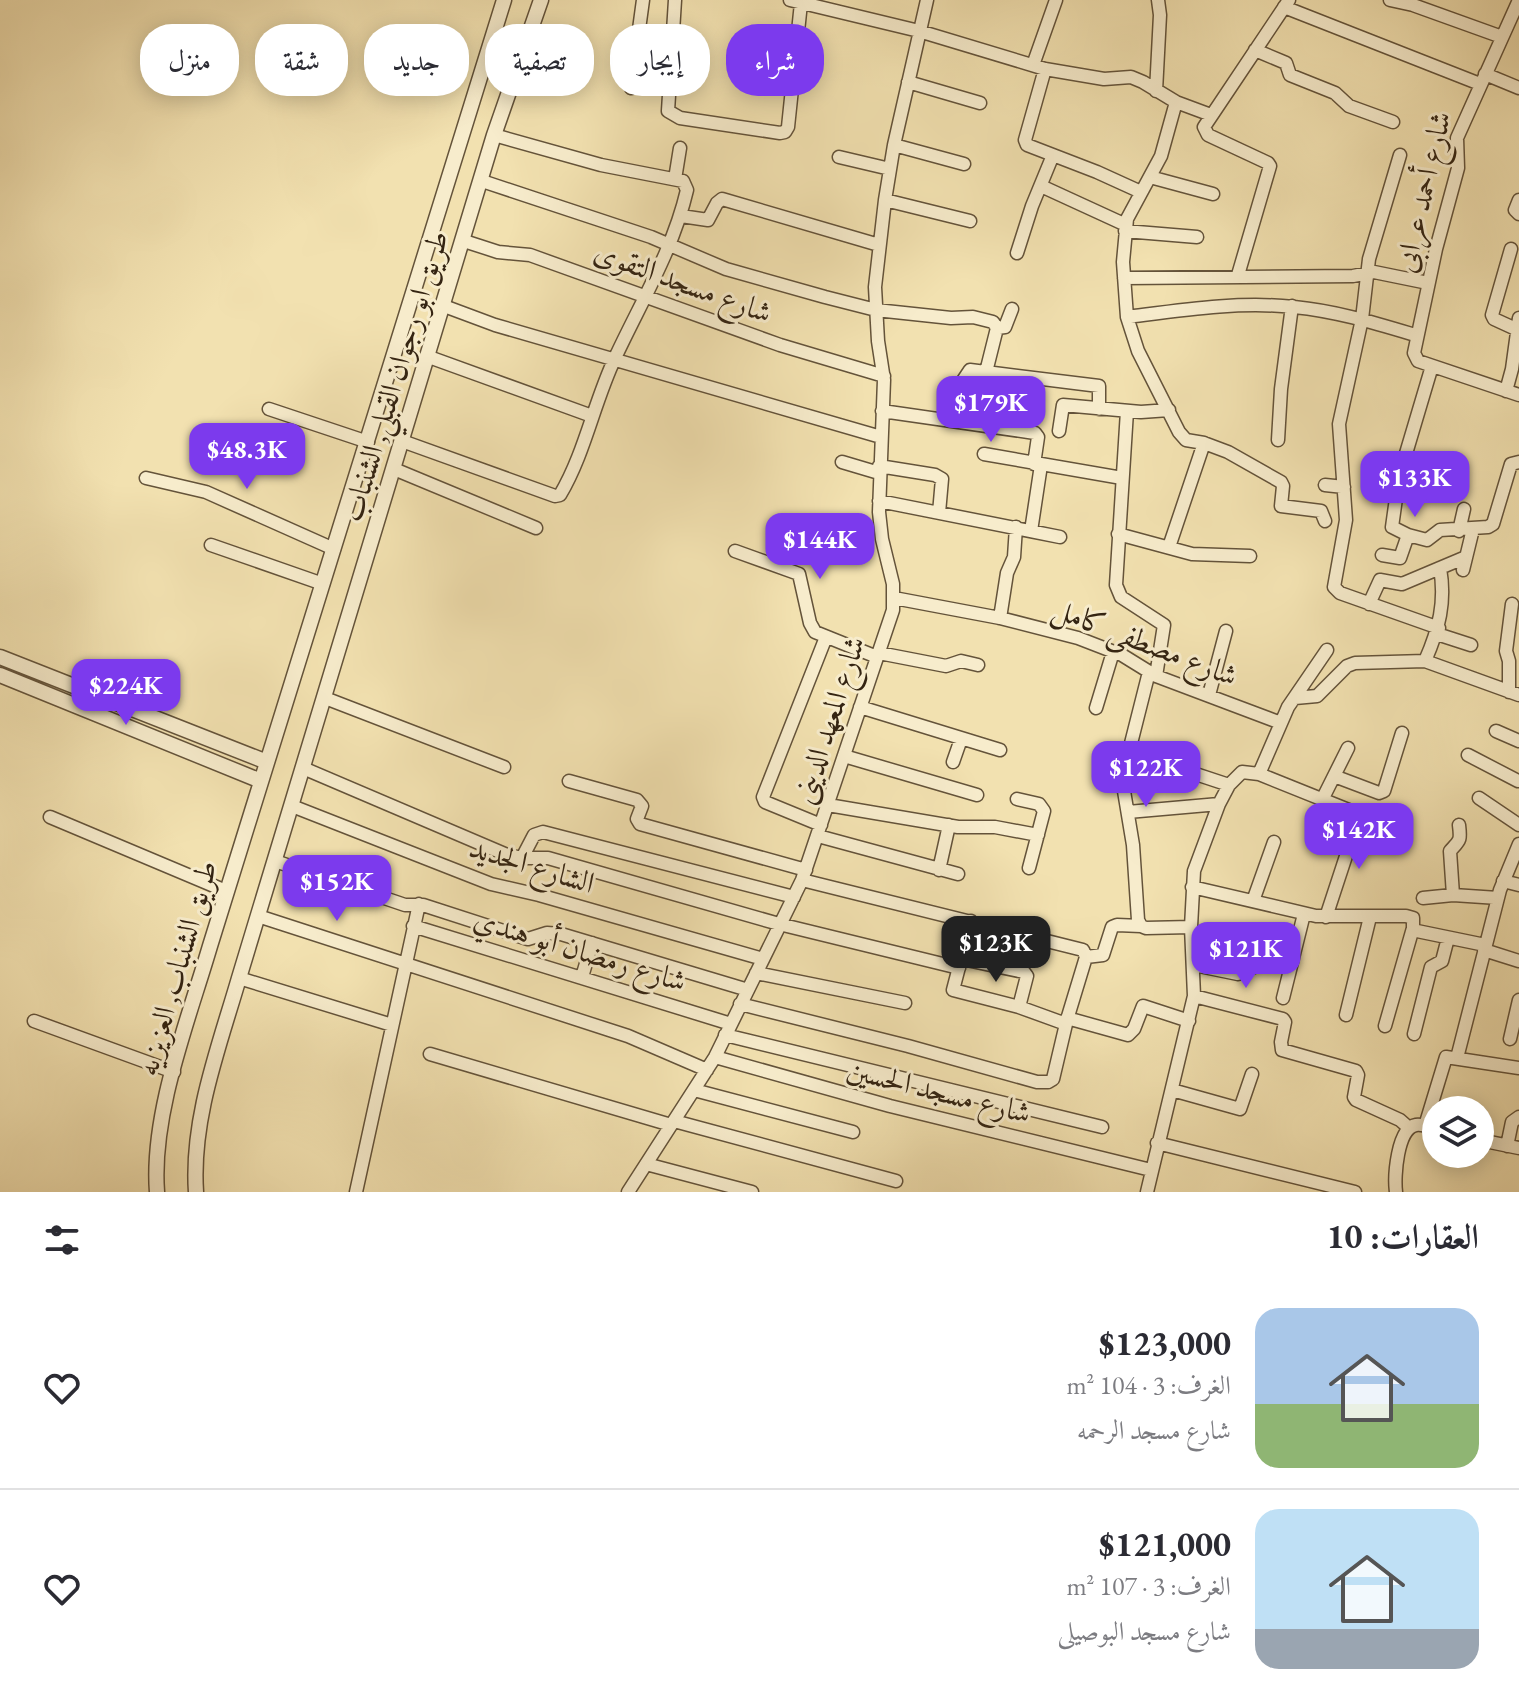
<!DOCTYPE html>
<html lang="ar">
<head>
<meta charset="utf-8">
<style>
	body { margin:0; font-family:"EB Garamond",Amiri,serif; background:#f7f7f7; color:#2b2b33; direction:rtl; height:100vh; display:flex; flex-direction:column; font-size:30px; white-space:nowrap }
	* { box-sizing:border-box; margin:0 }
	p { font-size:26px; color:#7c7c81 }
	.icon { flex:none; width:44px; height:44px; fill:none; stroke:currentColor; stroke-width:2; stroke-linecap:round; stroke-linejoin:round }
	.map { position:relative; height:1192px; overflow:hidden; direction:ltr }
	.sheet { display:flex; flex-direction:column; background:#fff; flex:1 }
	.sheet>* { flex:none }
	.top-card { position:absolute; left:24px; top:24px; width:800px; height:72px; direction:rtl; display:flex; gap:16px }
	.tools { position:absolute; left:1422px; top:1096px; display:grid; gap:16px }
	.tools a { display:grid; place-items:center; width:72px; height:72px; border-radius:50%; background:#fff; box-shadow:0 4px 20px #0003; font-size:40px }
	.price { position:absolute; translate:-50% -68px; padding:0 18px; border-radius:16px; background:#7c3aed; color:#fff; font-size:26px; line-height:52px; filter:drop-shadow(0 2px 4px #0008) }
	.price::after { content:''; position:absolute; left:50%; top:48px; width:24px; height:18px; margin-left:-12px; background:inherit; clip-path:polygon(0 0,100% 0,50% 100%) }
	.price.current { background:#222; color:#fff }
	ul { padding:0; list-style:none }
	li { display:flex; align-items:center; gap:24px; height:200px; padding:0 40px }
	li+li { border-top:2px solid #e1e1e2 }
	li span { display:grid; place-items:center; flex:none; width:224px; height:160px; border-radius:24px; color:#555 }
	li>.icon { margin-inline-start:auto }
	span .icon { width:96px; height:96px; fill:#fffc; stroke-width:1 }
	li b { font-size:34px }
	h2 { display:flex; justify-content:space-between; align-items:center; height:96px; padding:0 40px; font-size:34px }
	.tag { padding:0 28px; border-radius:32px; background:#fff; box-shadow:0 4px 20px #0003; font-size:28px; line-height:72px }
	.tag.current { background:#7c3aed; color:#fff }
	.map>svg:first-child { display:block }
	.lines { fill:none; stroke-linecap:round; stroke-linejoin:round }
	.minor-casing { stroke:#64533a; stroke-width:15 }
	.tertiary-casing { stroke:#64533a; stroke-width:17 }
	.minor { stroke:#f7eccc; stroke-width:12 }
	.tertiary { stroke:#f7eccc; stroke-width:14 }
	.labels { text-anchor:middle; stroke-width:6; stroke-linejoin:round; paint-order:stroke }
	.street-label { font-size:30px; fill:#342412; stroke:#f7eccc }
</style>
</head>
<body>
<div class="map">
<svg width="1519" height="1192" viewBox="0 0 1519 1192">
	<rect width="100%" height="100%" fill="#f2e1b0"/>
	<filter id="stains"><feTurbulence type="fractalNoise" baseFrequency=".0025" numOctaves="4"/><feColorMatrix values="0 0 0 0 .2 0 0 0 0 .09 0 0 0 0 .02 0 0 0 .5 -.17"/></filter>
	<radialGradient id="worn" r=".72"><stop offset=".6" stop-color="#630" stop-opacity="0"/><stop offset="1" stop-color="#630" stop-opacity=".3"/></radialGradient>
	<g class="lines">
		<!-- minor casing -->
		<g class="minor-casing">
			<path id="minor" d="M675,0l-7,111 12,7 100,15 5,-1 3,-5 13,-124
				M790,0l129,31 126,38 59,10 27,-2 12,5 33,20 35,13
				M1390,0l23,5 89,32
				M1519,0l-62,138 1,30 -22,81 -22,104 4,8 101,34
				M1284,7l196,77
				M1255,50l31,13 4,12 45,18 14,13 44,16
				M1033,65l23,-65
				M1045,69l-20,71 2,5 70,27 44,20
				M1485,74l34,14
				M908,82l72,21
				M631,88l12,-88
				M1156,91l4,-76 -2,-15
				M1176,102l-15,54 -34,63 -4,43 4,55 11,34 41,81 7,8 18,3
				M894,145l70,19
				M1400,155l-31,104 -7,60 -23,105 7,96 -12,67 6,6 99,35
				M839,157l51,12
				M1150,177l63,17
				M675,179l5,-31
				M482,181l169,56 75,32 99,28 51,13 75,8 22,-1 20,5 4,6 -11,44
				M1041,186l85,39
				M885,200l85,21
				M1519,200l-4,10 4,4
				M681,216l27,4 9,-17 5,-4 157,46
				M1125,231l72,6
				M464,241l34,11 32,3 250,90 104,31
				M1511,249l-19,66 2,4 24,11
				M1017,253l15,-47 21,-51
				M1238,275l32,-109 -2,-3 -60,-28 -4,-8 85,-127
				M1124,278l229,-2 21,-4 54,11
				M444,306l51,19 386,112
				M1127,317c55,-7 112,-16 167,-10 42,4 81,16 121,28
				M997,328l8,-1 7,-18
				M429,357l163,59
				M1432,366l-33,111 -7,50 16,8 19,5 13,-10 48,-3 5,-3 18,-60 8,-2
				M1506,391l6,-22 7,-51
				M269,409l99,33
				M882,411l153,22 3,4 -4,27
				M1127,411l-11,174 5,12 43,28 -8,51
				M953,420l9,-38 8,-12 129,16v23
				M1059,431l4,-26 78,7 28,-2
				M1278,440l3,-51 11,-83
				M402,441l153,55 5,-1c25,-42 34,-93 55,-137 26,-56 58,-108 72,-168l-4,-9 -82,-16 -107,-30
				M984,454l138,24
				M842,462l37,11
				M879,466l56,9 7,4 -3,34
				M394,469l142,59
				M146,478l60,14 128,57
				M1325,485l19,2
				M879,501l181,36
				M1031,531l10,-66
				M1459,531l5,-22
				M1118,534l74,20 58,2
				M211,545l112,39
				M1169,547l35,-104 24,9 53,30 2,4 -2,20 40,5 4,10
				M735,551l64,23 11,49 5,9 62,25
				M1382,555l18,3 8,-23
				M1463,570l10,-41
				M894,598l106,20 78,20 44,17 34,21 125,47
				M1369,604l11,-24 22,4 64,-27
				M1000,618l7,-45 7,-16 2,-30
				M1437,634l34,11
				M879,653l67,13 15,-5 17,4
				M1425,661c14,-32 21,-59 15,-93
				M1149,672l-27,107 11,66 5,75 3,6 5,2 45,-1
				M1509,692v-31l-3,-10 6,-47
				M1209,695l17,-64
				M325,698l179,69
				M1295,698l22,-2 30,-30 8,-3 70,-2 94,34
				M860,707l140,43
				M1096,708l17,-56
				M1496,731l23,10
				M1129,752l100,33
				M1468,755l50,26
				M844,756l133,39
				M953,762l8,-23
				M303,768l204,87 15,3h26l231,66 180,44
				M1259,774l29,-67 39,-57
				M1334,776l45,17 5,-2 18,-58
				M569,781l68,19 5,6 -5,13 3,5 166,46
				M1479,798l40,27
				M1017,799l22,5 5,7 -15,57
				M1322,800l26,-52
				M828,805l130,22h37l43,8
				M292,806l199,78 48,11 224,64
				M1128,812l91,-8
				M50,817l176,74
				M821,825l-56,-23 -2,-5 63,-160
				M818,836l140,38
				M522,858l12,-23 9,-3 251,65
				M275,861l130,44h18l105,34 19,-6 14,1 187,56
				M939,870l10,-45
				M802,880l281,70 3,7
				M1503,881l16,4
				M1192,887l124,29h90l7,2v10l4,3 68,14
				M1453,895l-3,-44c10,-11 11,-10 9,-26
				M1423,898l30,-3 45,3
				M1253,901l21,-59
				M258,916l370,120 79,34
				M1326,917l21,-64 10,-8 11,-27
				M971,921l-18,69 66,17
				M413,926l318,98
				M1241,939l28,7
				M1484,950l35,11
				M1086,957l17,-2 9,-28 5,-2 24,1
				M1194,965l44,9 6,-6 5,1 5,-2 6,-23
				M998,967l9,-36
				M756,973l149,30
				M582,977l10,-34
				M239,978l153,47
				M1194,996l89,23 2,3 -4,20 1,8 74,21 2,4 -4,22 2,3 44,20 9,8
				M1283,998l21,-84
				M740,1004l168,42 129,36h11l5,-3 13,-55 -47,-17 8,-31 -3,-4 -62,-13
				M1346,1015l24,-98
				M1067,1018l61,17 6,-6 9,-23 46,15
				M34,1021l140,51
				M1066,1023l20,-66
				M1385,1026l28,-98
				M1414,1034l17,-67 11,-6 6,-23
				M725,1035l377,92
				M1510,1039l9,-39
				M430,1054l241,71
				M715,1057l175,49 261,64
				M1457,1058l43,-168 19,-46
				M694,1090l159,42
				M1172,1090l68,19 12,-35
				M674,1121l222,60
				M1425,1126l21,-69 73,11
				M1480,1140l39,8
				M1157,1143l198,49
				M1507,1146l5,-24 7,-5
				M646,1164l106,28
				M356,1192l63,-288
				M628,1192l87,-135 87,-177 91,-270v-26l-11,-45 -3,-27 5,-132 -6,-39 -3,-54 10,-87 9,-55 33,-145
				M1147,1192l47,-196 -3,-69 3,-56 25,-67 10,-19 13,-13 17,2 127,51 1,6 13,4
				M1396,1192c-2,-15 1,-64 20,-67 6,-1 14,2 20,4"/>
		</g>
		<!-- tertiary casing -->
		<g class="tertiary-casing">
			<path id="tertiary" d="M0,657l267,105
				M0,675l261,106
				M157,1192c-6,-78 31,-171 53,-246l294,-946
				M196,1192c-5,-73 23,-145 43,-214l255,-843 47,-135"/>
		</g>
		<!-- minor -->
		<use href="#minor" class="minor"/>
		<!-- tertiary -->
		<use href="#tertiary" class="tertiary"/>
	</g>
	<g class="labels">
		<!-- street labels -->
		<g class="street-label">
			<text transform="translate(1423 192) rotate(-77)" y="10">شارع أحمد عرابى</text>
			<text transform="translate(683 282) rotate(20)" y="10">شارع مسجد التقوى</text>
			<text transform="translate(395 376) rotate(-73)" y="10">طريق ابو رجوان القبلي, الشنباب</text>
			<text transform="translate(1145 642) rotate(21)" y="10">شارع مصطفى كامل</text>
			<text transform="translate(829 720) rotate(-72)" y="10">شارع المعهد الدينى</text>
			<text transform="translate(532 865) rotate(17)" y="10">الشارع الجديد</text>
			<text transform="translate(580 950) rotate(17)" y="10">شارع رمضان أبو هندي</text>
			<text transform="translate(177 968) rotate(-74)" y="10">طريق الشنباب, العزيزيه</text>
			<text transform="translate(939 1091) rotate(14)" y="10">شارع مسجد الحسين</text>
		</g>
	</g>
	<rect width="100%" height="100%" filter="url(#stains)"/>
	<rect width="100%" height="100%" fill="url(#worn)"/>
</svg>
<div class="tools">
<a><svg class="icon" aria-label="layers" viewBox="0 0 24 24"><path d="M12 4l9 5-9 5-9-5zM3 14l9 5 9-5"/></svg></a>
</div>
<b class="price" style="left:991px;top:444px">$179K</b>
<b class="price" style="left:247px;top:491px">$48.3K</b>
<b class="price" style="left:1415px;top:519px">$133K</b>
<b class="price" style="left:820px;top:581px">$144K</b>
<b class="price" style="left:126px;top:727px">$224K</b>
<b class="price" style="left:1146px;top:809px">$122K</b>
<b class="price" style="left:1359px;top:871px">$142K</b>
<b class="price" style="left:337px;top:923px">$152K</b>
<b class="price current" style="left:996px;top:984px">$123K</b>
<b class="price" style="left:1246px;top:990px">$121K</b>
<div class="top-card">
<a class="tag current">شراء</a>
<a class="tag">إيجار</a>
<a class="tag">تصفية</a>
<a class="tag">جديد</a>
<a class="tag">شقة</a>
<a class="tag">منزل</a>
</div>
</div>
<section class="sheet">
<h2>العقارات: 10<svg class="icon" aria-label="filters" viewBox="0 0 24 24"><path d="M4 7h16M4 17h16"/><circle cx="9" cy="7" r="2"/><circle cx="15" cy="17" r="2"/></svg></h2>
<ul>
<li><span style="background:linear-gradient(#a9c7e8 60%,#8fb573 0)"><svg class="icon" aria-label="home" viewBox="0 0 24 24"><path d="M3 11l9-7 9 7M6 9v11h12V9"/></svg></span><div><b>$123,000</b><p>الغرف: 3 · 104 m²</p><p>شارع مسجد الرحمه</p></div><svg class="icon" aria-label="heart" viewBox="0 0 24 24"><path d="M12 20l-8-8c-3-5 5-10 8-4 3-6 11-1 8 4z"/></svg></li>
<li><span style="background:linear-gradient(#bfe0f5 75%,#9aa5b1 0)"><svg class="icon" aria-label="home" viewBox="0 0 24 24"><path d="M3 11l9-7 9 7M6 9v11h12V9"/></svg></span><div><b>$121,000</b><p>الغرف: 3 · 107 m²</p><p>شارع مسجد البوصيلى</p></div><svg class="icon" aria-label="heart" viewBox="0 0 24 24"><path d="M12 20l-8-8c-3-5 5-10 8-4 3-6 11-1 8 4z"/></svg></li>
</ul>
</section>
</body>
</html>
